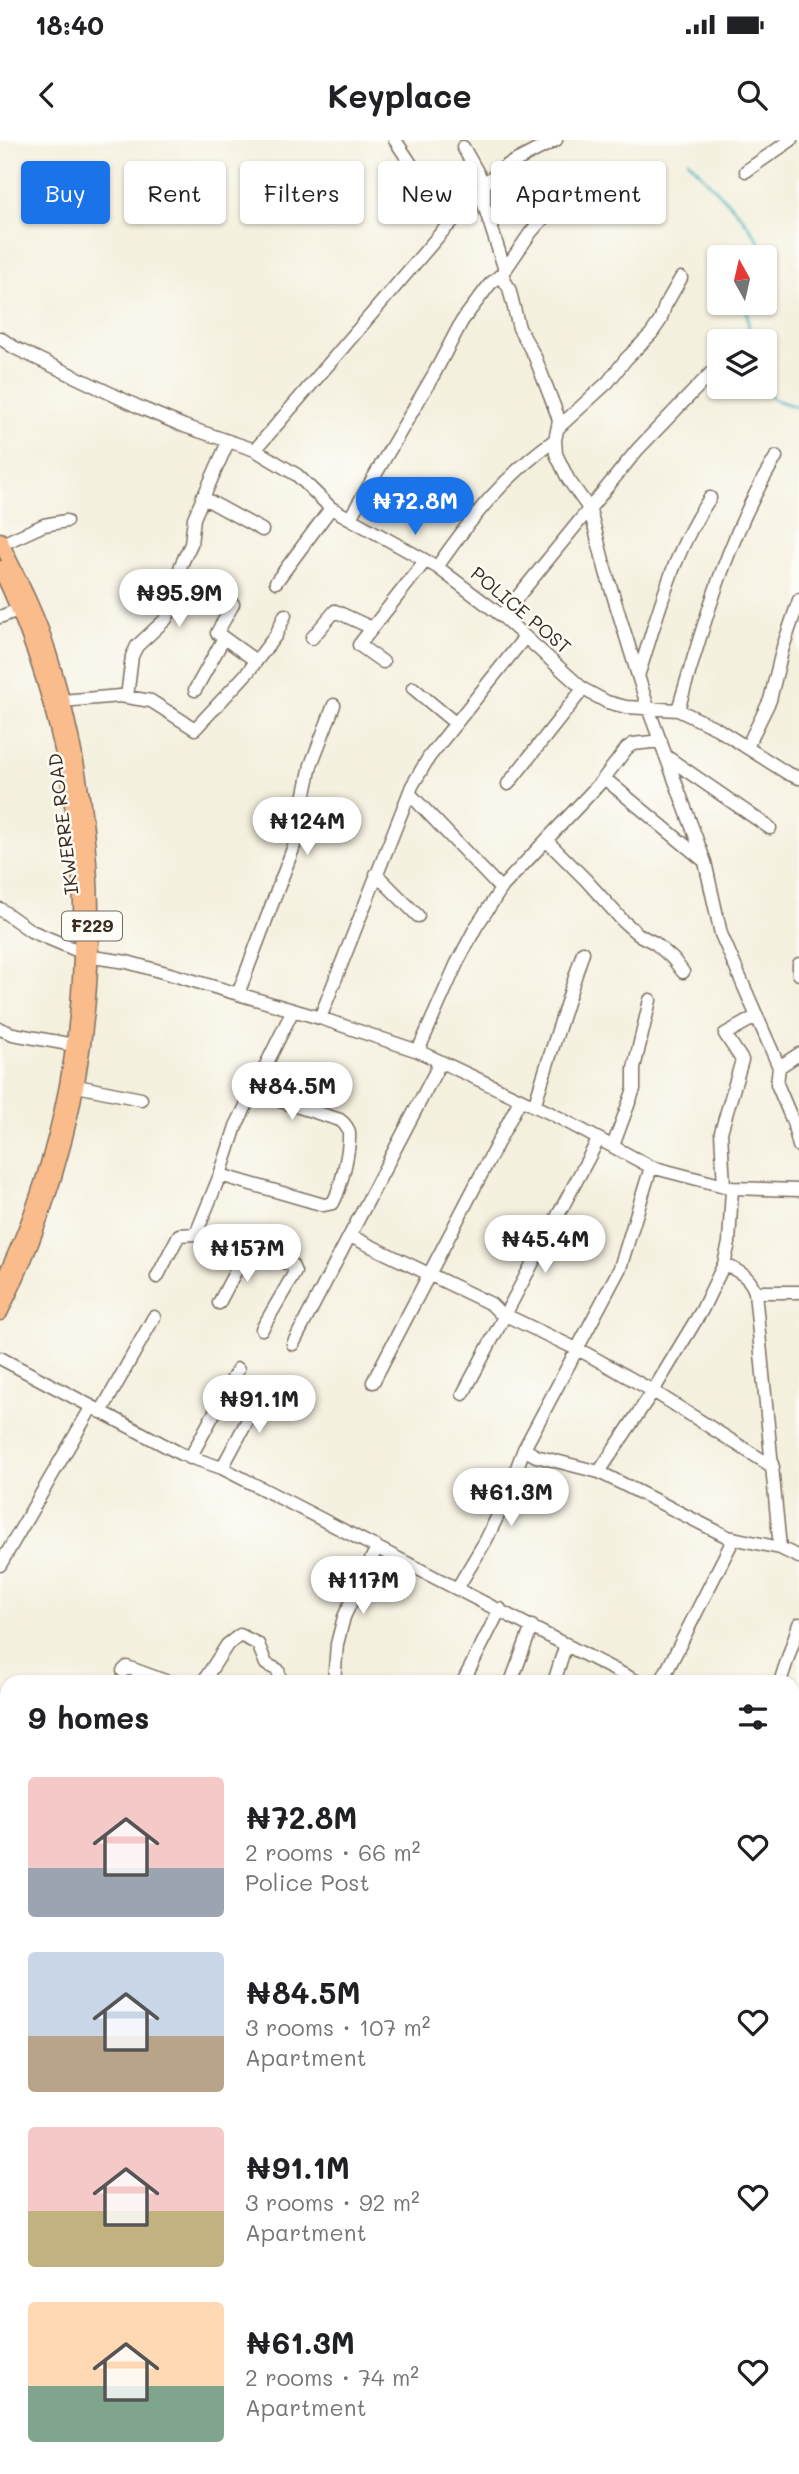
<!DOCTYPE html>
<html lang="en">
<head>
<meta charset="utf-8">
<style>
	body { margin:0; font-family:Mali,sans-serif; background:#f6f6f6; color:#202124; height:100vh; display:flex; flex-direction:column; font-size:26px; white-space:nowrap }
	* { box-sizing:border-box; margin:0 }
	p { font-size:23px; color:#757577 }
	.icon { flex:none; width:38px; height:38px; fill:none; stroke:currentColor; stroke-width:2; stroke-linecap:round; stroke-linejoin:round }
	.map { position:relative; flex:1; overflow:hidden }
	.sheet { position:absolute; left:0px; top:1535px; width:800px; height:800px; display:flex; flex-direction:column; background:#fff; border-radius:21px 21px 0 0; box-shadow:0 2px 5px #0004 }
	.sheet>* { flex:none }
	.top-card { position:absolute; left:21px; top:21px; width:758px; height:63px; display:flex; gap:14px }
	.needle { width:46px; rotate:352deg }
	.fabs { position:absolute; left:707px; top:105px; display:grid; gap:14px }
	.fabs a { display:grid; place-items:center; width:70px; height:70px; border-radius:7px; background:#fff; box-shadow:0 2px 5px #0004; font-size:35px }
	.price { position:absolute; translate:-50% -60px; padding:0 16px; border-radius:24px; background:#fff; color:#222; font-size:23px; line-height:46px; filter:drop-shadow(0 2px 4px #0008) }
	.price::after { content:''; position:absolute; left:50%; top:42px; width:21px; height:16px; margin-left:-10px; background:inherit; clip-path:polygon(0 0,100% 0,50% 100%) }
	.price.on { background:#1a73e8; color:#fff }
	ul { padding:0; list-style:none }
	li { display:flex; align-items:center; gap:21px; height:175px; padding:0 28px }
	li span { display:grid; place-items:center; flex:none; width:196px; height:140px; border-radius:7px; color:#555 }
	li>.icon { margin-inline-start:auto }
	span .icon { width:84px; height:84px; fill:#fffc; stroke-width:1 }
	li b { font-size:30px }
	h2 { display:flex; justify-content:space-between; align-items:center; height:84px; padding:0 28px; font-size:30px }
	.pill { padding:0 24px; border-radius:7px; background:#fff; box-shadow:0 2px 5px #0004; font-size:24px; line-height:63px }
	.pill.on { background:#1a73e8; color:#fff }
	.status { display:flex; justify-content:space-between; align-items:center; height:49px; padding:0 35px; background:#fff; direction:ltr }
	.status svg { height:19px; fill:currentColor }
	header { display:flex; justify-content:space-between; align-items:center; height:91px; padding:0 28px; background:#fff; font-size:32px; font-weight:700 }
	.map>svg:first-child { display:block }
	.built { fill:#f7cfd2 }
	.lines { fill:none; stroke-linecap:round; stroke-linejoin:round }
	.stream { stroke:#44b2c0; stroke-width:2.5 }
	.minor-casing { stroke:#7c6f61; stroke-width:15 }
	.major-casing { stroke:#7c6f61; stroke-width:17 }
	.minor { stroke:#fff; stroke-width:12 }
	.major { stroke:#fabc8b; stroke-width:14 }
	.labels { text-anchor:middle; stroke-width:5; stroke-linejoin:round; paint-order:stroke }
	.shield { fill:#fdfcf7; stroke:#75695f; stroke-width:2 }
	.shield-label { font-size:18px; font-weight:bold; fill:#3b2a1e }
	.street-label { font-size:19px; fill:#3b2a1e; stroke:#fdfcf7 }
</style>
</head>
<body>
<div class="status"><b>18:40</b><svg viewBox="0 0 49 12"><path d="M0 12V9h3v3zM5 12V6h3v6zM10 12V3h3v9zM15 12V0h3v12zM26 1h20v11H26zM47 4h2v5h-2z"/></svg></div>
<header><svg class="icon" aria-label="back" viewBox="0 0 24 24"><path d="M15 5l-7 7 7 7"/></svg>Keyplace<svg class="icon" aria-label="search" viewBox="0 0 24 24"><circle cx="10" cy="10" r="6"/><path d="M15 15l6 6"/></svg></header>
<div class="map">
<svg width="799" height="2334" viewBox="0 0 799 2334">
	<rect width="100%" height="100%" fill="#fdfcf7"/>
	<filter id="ink" filterUnits="userSpaceOnUse"><feTurbulence type="fractalNoise" baseFrequency=".0143" numOctaves="2"/><feDisplacementMap in="SourceGraphic" scale="14" xChannelSelector="R" yChannelSelector="G"/><feConvolveMatrix kernelMatrix="1 2 1 2 8 2 1 2 1" color-interpolation-filters="sRGB"/></filter>
	<filter id="wash" filterUnits="userSpaceOnUse"><feTurbulence type="fractalNoise" baseFrequency=".00686" numOctaves="4" result="noise"/><feDisplacementMap in="SourceGraphic" scale="28" xChannelSelector="R" yChannelSelector="G"/><feGaussianBlur stdDeviation="1.57" result="paint"/><feColorMatrix in="noise" values="0 0 0 0 0 0 0 0 0 0 0 0 0 0 0 0 0 1.4 0 .05"/><feComposite in="paint" operator="in"/></filter>
	<g filter="url(#wash)">
		<rect width="100%" height="100%" fill="#f4f0de"/>
		<!-- built -->
		<path class="built" d="M0,1644l7,3v199l-7,1z"/>
		<g class="lines">
			<!-- stream -->
			<path class="stream" d="M688,20l54,57 17,24 -3,16
				M742,163l5,9 3,29
				M765,245l8,14 26,9
				M793,1807l6,8
				M0,2226l7,-6"/>
		</g>
	</g>
	<g filter="url(#ink)">
		<g class="lines">
			<!-- minor casing -->
			<g class="minor-casing">
				<path id="minor" d="M395,0l40,60 21,17
					M463,7l21,37v21l20,62v13l5,8 10,40 16,29 22,57 2,7 -4,19 1,14 12,25 22,31 16,62 42,136 57,154 16,72 58,133 -2,17 16,38 6,24
					M746,31l45,-31
					M0,198l15,10 126,60 43,18 71,24 42,25 34,33 106,59 65,49 81,73 24,13 19,5 52,3 38,18 71,45 12,5
					M559,287l49,-45 18,-23 25,-25 9,-13 5,-15 16,-28
					M255,310l186,-217 33,-34 10,-15 22,-18 50,-26
					M202,357l60,33
					M350,378l84,-144 28,-53 28,-37 13,-11 28,-41 35,-39
					M2,404l42,-19 22,-4
					M437,427c34,-49 69,-93 118,-127
					M276,442l55,-74
					M233,464l-16,29 39,28
					M502,476l136,-167 73,-76
					M0,477l18,-7
					M312,498l23,-27 37,17
					M383,522l-24,-17 66,-84
					M639,533c20,-61 34,-122 71,-175
					M413,548l42,35
					M195,550l29,-52
					M127,557l5,-41 5,-10 29,-27 4,-8 11,-46 10,-21 3,-26 34,-76
					M62,561l58,-5 31,5 44,28 53,-57 28,-37 9,-20
					M678,570c26,-87 50,-175 98,-253
					M747,607l23,-47 13,-53 16,-47
					M667,617l103,71
					M604,638l99,82
					M508,644l75,-95
					M409,653l92,96
					M547,701l38,38 38,42 16,14 16,8 18,16 10,13
					M376,734l42,42
					M0,769l31,22 50,21
					M92,817l35,5 43,12 150,44 98,33 134,63 99,53 81,21 67,2
					M799,824v10
					M238,854l56,-148 17,-81 23,-60
					M320,878l92,-232 17,-29 96,-120
					M0,889l13,5 61,11
					M418,911l39,-88 19,-36 27,-41 98,-104 26,-34 6,-4 28,-3
					M779,927l20,-13
					M77,946l64,13
					M534,966l49,-154
					M613,1006l21,-57v-21l16,-68
					M220,1035l104,30 9,-2c8,-15 17,-53 16,-70 -1,-6 -5,-10 -9,-13l-88,-28
					M724,1046l-3,-54 21,-72 -17,-26 32,-18
					M196,1094l24,-59 16,-49 57,-116
					M350,1096l141,68 8,8 88,42 66,37 120,76
					M724,1124c14,7 26,12 31,28l25,256
					M157,1137l22,-42 17,-1 96,31 3,7 -33,57
					M755,1152h44
					M219,1163l28,-54
					M293,1204l147,-281
					M0,1218l181,96 41,14 416,214
					M373,1242l147,-282
					M463,1254l135,-254
					M101,1272l53,-95
					M524,1309l12,7 63,16 129,65 52,11 19,9
					M190,1318l48,-89
					M222,1328l38,-71 19,-13
					M599,1332l54,-81 49,-81 22,-46 5,-21 3,-55
					M0,1425l91,-157
					M458,1447l28,-47 16,-33 22,-58 96,-181 31,-101
					M123,1531l4,-4 41,15
					M203,1542l24,-37 13,-10 18,9 8,20 12,6 3,12
					M334,1542l3,-38 7,-27 33,-70
					M463,1542l37,-73
					M511,1542l21,-56
					M554,1542l12,-38
					M661,1542l73,-144
					M780,1542l19,-58
					M793,1607l6,3
					M0,1633l7,4
					M793,1698l6,6
					M793,1902h6
					M0,2100l7,9
					M0,2189l7,-53
					M75,2328l1,6
					M247,2328l4,6
					M359,2328l3,6
					M519,2328l1,6
					M586,2328l1,6
					M647,2328v6
					M734,2334v-6"/>
			</g>
			<!-- major casing -->
			<g class="major-casing">
				<path id="major" d="M0,400c16,35 35,69 47,107 71,222 57,456 -47,666
					M0,428c107,224 110,496 0,719"/>
			</g>
			<!-- minor -->
			<use href="#minor" class="minor"/>
			<!-- major -->
			<use href="#major" class="major"/>
		</g>
	</g>
	<g class="labels">
		<!-- shield labels -->
		<rect class="shield" x="62" y="771.5" width="60" height="29" rx="5"/>
		<g class="shield-label">
			<text x="92" y="792">F229</text>
		</g>
		<!-- street labels -->
		<g class="street-label">
			<text transform="translate(521 470) rotate(40)" y="7">POLICE POST</text>
			<text transform="translate(63 684) rotate(-97)" y="7">IKWERRE ROAD</text>
		</g>
	</g>
</svg>
<div class="fabs">
<a><svg class="needle" viewBox="-14 -14 28 28"><path d="M0-13l5 13h-10z" fill="#e53935"/><path d="M0 13l5-13h-10z" fill="#757577"/></svg></a>
<a><svg class="icon" aria-label="layers" viewBox="0 0 24 24"><path d="M12 4l9 5-9 5-9-5zM3 14l9 5 9-5"/></svg></a>
</div>
<b class="price on" style="left:415px;top:397px">₦72.8M</b>
<b class="price" style="left:179px;top:489px">₦95.9M</b>
<b class="price" style="left:307px;top:717px">₦124M</b>
<b class="price" style="left:292px;top:982px">₦84.5M</b>
<b class="price" style="left:545px;top:1135px">₦45.4M</b>
<b class="price" style="left:247px;top:1144px">₦157M</b>
<b class="price" style="left:259px;top:1295px">₦91.1M</b>
<b class="price" style="left:511px;top:1388px">₦61.3M</b>
<b class="price" style="left:363px;top:1476px">₦117M</b>
<div class="top-card">
<a class="pill on">Buy</a>
<a class="pill">Rent</a>
<a class="pill">Filters</a>
<a class="pill">New</a>
<a class="pill">Apartment</a>
</div>
<section class="sheet">
<h2>9 homes<svg class="icon" aria-label="filters" viewBox="0 0 24 24"><path d="M4 7h16M4 17h16"/><circle cx="9" cy="7" r="2"/><circle cx="15" cy="17" r="2"/></svg></h2>
<ul>
<li><span style="background:linear-gradient(#f6c9c9 65%,#9aa5b1 0)"><svg class="icon" aria-label="home" viewBox="0 0 24 24"><path d="M3 11l9-7 9 7M6 9v11h12V9"/></svg></span><div><b>₦72.8M</b><p>2 rooms · 66 m²</p><p>Police Post</p></div><svg class="icon" aria-label="heart" viewBox="0 0 24 24"><path d="M12 20l-8-8c-3-5 5-10 8-4 3-6 11-1 8 4z"/></svg></li>
<li><span style="background:linear-gradient(#c9d6e8 60%,#b9a48a 0)"><svg class="icon" aria-label="home" viewBox="0 0 24 24"><path d="M3 11l9-7 9 7M6 9v11h12V9"/></svg></span><div><b>₦84.5M</b><p>3 rooms · 107 m²</p><p>Apartment</p></div><svg class="icon" aria-label="heart" viewBox="0 0 24 24"><path d="M12 20l-8-8c-3-5 5-10 8-4 3-6 11-1 8 4z"/></svg></li>
<li><span style="background:linear-gradient(#f6c9c9 60%,#c2b280 0)"><svg class="icon" aria-label="home" viewBox="0 0 24 24"><path d="M3 11l9-7 9 7M6 9v11h12V9"/></svg></span><div><b>₦91.1M</b><p>3 rooms · 92 m²</p><p>Apartment</p></div><svg class="icon" aria-label="heart" viewBox="0 0 24 24"><path d="M12 20l-8-8c-3-5 5-10 8-4 3-6 11-1 8 4z"/></svg></li>
<li><span style="background:linear-gradient(#ffd9b3 60%,#7fa58c 0)"><svg class="icon" aria-label="home" viewBox="0 0 24 24"><path d="M3 11l9-7 9 7M6 9v11h12V9"/></svg></span><div><b>₦61.3M</b><p>2 rooms · 74 m²</p><p>Apartment</p></div><svg class="icon" aria-label="heart" viewBox="0 0 24 24"><path d="M12 20l-8-8c-3-5 5-10 8-4 3-6 11-1 8 4z"/></svg></li>
</ul>
</section>
</div>
</body>
</html>
